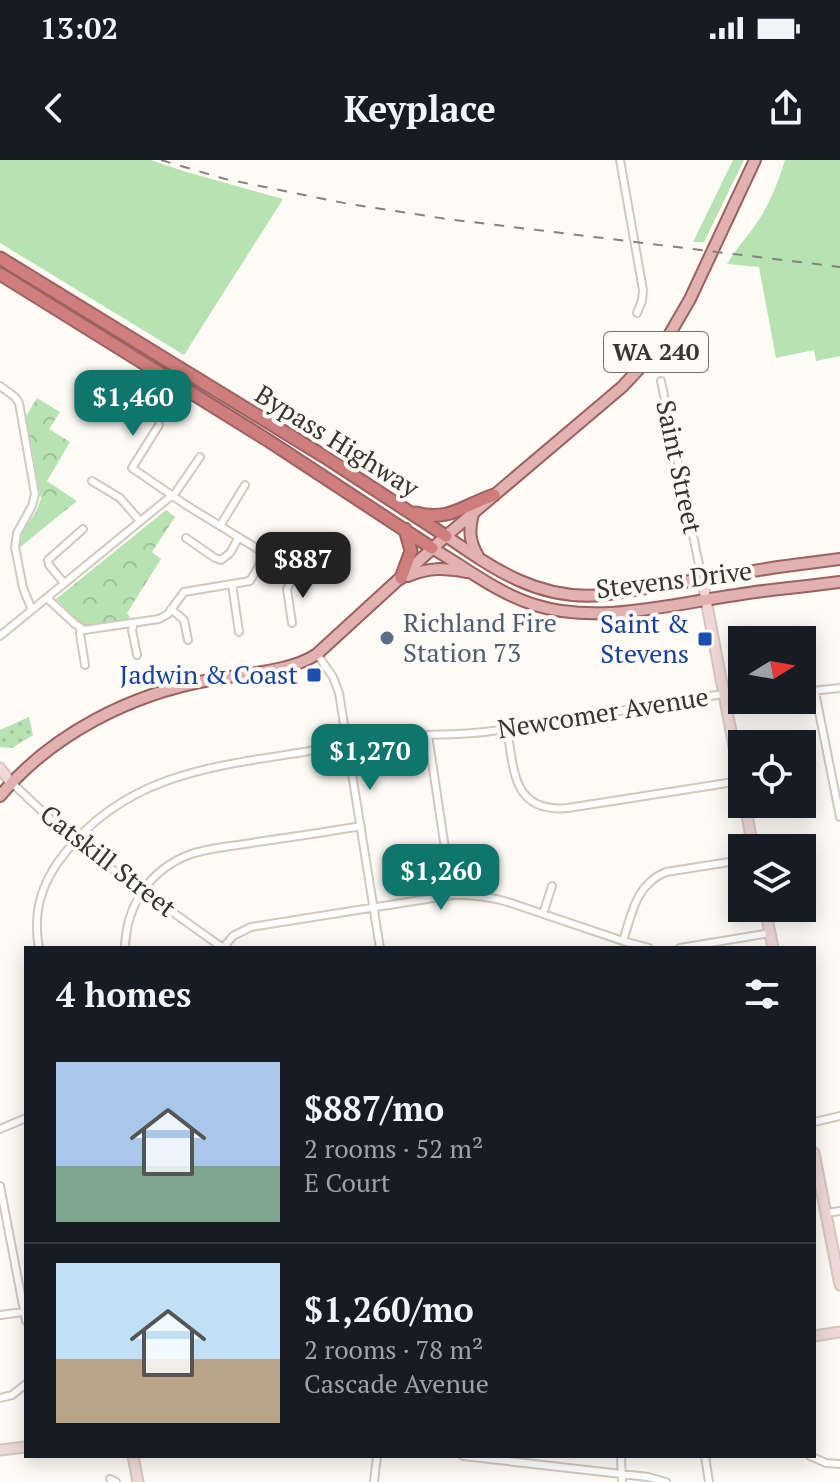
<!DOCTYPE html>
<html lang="en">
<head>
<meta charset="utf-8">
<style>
	body { margin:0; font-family:"PT Serif",serif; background:#20242c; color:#f1f3f6; height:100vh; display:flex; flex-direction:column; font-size:30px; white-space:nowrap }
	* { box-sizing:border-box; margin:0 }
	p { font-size:26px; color:#9ea1a6 }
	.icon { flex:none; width:44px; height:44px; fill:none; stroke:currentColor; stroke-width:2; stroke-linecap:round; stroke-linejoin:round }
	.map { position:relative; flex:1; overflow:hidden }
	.drawer { position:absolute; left:24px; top:786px; width:792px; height:512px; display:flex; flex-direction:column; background:#171b24; border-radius:0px; box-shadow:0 4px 20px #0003 }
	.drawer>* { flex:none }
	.needle { width:52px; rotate:79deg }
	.fabs { position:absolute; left:728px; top:466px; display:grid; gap:16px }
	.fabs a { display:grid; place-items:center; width:88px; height:88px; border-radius:0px; background:#171b24; box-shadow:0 4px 20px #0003; font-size:40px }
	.price { position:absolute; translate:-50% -68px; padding:0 18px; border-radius:16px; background:#0f766e; color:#fff; font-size:26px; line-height:52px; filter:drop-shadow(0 2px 4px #0008) }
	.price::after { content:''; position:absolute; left:50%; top:48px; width:24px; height:18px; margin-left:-12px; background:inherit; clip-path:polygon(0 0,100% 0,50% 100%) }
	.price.on { background:#222; color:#fff }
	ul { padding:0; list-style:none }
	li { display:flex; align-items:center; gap:24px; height:200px; padding:0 32px }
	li+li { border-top:2px solid #363941 }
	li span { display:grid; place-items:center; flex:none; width:224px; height:160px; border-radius:0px; color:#555 }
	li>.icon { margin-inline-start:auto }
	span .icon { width:96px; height:96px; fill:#fffc; stroke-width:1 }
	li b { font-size:34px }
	h2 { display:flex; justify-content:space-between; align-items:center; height:96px; padding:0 32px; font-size:34px }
	.status { display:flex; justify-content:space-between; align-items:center; height:56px; padding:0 40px; background:#171b24; direction:ltr }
	.status svg { height:22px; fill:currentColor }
	header { display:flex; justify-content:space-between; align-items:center; height:104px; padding:0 32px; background:#171b24; font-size:36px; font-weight:700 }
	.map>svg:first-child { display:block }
	.grass { fill:#b7e2b2 }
	.park { fill:url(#park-crowns) }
	.garden { fill:url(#garden-dots) }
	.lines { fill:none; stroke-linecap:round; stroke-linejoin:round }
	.street-casing { stroke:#d2c9bd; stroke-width:10 }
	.secondary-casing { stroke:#d2c9bd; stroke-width:13 }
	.primary-casing { stroke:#9a6362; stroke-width:14 }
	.highway-casing { stroke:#9a6362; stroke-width:15 }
	.street { stroke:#fff; stroke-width:6 }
	.secondary { stroke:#f1d8d8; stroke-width:9 }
	.primary { stroke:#e2b1b1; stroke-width:10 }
	.highway { stroke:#cf7d7d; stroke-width:11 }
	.rail { stroke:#86827e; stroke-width:2; stroke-dasharray:10 10; stroke-linecap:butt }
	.service-dot { fill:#5c6f8a; stroke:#fefaf6; stroke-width:3 }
	.transit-dot { fill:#1a4fb4; stroke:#fefaf6; stroke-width:3 }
	.labels { text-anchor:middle; stroke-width:8; stroke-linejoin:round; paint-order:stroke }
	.shield { fill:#fefaf6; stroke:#736f6b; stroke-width:2 }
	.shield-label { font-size:24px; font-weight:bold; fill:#383430 }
	.street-label { font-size:26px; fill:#383430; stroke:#fefaf6 }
	.service-label { font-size:26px; fill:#4e5e75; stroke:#fefaf6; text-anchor:start }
	.transit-label { font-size:26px; fill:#164399; stroke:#fefaf6; text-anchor:end }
</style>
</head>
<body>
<div class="status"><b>13:02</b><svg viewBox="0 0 49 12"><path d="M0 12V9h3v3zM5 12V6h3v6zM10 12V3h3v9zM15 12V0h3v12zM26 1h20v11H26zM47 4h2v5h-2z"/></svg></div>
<header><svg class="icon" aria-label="back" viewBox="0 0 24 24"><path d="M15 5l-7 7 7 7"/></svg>Keyplace<svg class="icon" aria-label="share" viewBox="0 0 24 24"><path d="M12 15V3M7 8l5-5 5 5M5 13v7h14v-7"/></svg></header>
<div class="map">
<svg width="840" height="1322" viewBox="0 0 840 1322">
	<defs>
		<pattern id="park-crowns" width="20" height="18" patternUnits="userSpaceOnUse" patternTransform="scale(2)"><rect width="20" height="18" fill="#b7e2b2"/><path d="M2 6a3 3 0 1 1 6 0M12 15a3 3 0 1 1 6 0" fill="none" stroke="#9ec299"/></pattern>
		<pattern id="garden-dots" width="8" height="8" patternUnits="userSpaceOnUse" patternTransform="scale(2)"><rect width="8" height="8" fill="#b7e2b2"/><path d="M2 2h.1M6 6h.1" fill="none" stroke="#9ec299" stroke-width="1.8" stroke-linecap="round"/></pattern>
	</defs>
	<rect width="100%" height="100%" fill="#fefaf6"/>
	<!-- grass -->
	<path class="grass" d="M0,0h151l32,11 100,28 -99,156 -184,-112z
		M733,0h11l-40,82h-11z
		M785,0h55v196l-24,5 -2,-11 -38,8 -17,-91 -32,-3c10,-17 23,-30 33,-46 11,-18 19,-38 25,-58z"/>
	<!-- park -->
	<path class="park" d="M37,238l23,14 -11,17 21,13 -23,39 30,20 -58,47 4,-18 13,-18 5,-13 -15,-83z
		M166,350l9,7 -23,35 9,7 -34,54 3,4 -2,2 -45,7 -27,-27z"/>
	<!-- garden -->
	<path class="garden" d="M29,557l4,18 -21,13 -12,-1v-17z"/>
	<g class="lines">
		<!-- street casing -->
		<g class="street-casing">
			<path id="street" d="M620,0l23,130 -1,11 -5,12
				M661,221l41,198
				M0,226l15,11 4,6 16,91 -3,12 -15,27 -2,14 8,41 9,22
				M159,265l-27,43 54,37 119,73 5,-1 5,-3 21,-33
				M92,321l28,17 20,23
				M220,366l25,-41
				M186,378l29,20 6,2 9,-7 9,-16
				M64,423l-15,-18 -1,-5 35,-31
				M232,424l7,48
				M47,438l28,26 9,6 75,-11 9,-5 16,-22 66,-11 16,-27
				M171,449l13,11 4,20
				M134,463l-2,7 5,25
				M292,463l-5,-34 8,-17
				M81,468l-1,6 5,31
				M0,476l176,-144 24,-35
				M317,494l16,23 6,16 41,255
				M802,532l38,-4
				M815,532l25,125
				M507,568c7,42 5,85 61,80l172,-27
				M428,575l24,160
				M12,623l66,62 145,103
				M543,754l9,-28
				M623,781c9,-28 13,-57 43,-69l76,-12
				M39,788c-7,-37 3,-67 26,-95 61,-78 148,-87 239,-101 35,-6 71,-13 107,-16 24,-2 49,-1 73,-4 80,-10 160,-26 239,-38h19
				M125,788c1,-43 25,-79 66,-94 21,-7 45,-8 66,-12 35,-5 69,-10 104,-16
				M223,788l10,-12 18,-9 201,-32c20,-1 37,2 56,7l115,39 26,7
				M680,788l90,-15
				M814,962l26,-6
				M0,969l26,-11
				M0,1026l26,135
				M826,1053l14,-2
				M0,1155l23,-3
				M0,1238l12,-3 14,-11
				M463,1296l185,21 18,5
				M621,1296l1,26
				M705,1296l4,26
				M810,1296l16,7 14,1
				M110,1319l6,3
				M374,1322l3,-26"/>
		</g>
		<!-- secondary casing -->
		<g class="secondary-casing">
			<path id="secondary" d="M702,419l40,210
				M0,608l11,15
				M745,644l8,44
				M765,748l8,40
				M814,993l26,132
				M814,1176l26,-4
				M0,1290l26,-3
				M133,1296l5,26"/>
		</g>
		<!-- primary casing -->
		<g class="primary-casing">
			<path id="primary" d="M473,354c-4,16 -4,27 5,42
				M446,376c49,34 94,65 156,59l176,-28 62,-8
				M432,388c34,20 65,45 103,57 62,20 138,-1 201,-10 34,-6 69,-8 104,-13
				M408,416c23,-9 35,-8 59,-4
				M0,636c52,-62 131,-102 210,-116 31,-6 81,-8 107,-26l129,-118 176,-149 31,-33 15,-17 22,-38 65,-139"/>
		</g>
		<!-- highway casing -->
		<g class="highway-casing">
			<path id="highway" d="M0,98l325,199 121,79
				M0,114l269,167 163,107
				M416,353c33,9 48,-8 78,-18
				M401,418l10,-27 -6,-22"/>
		</g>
		<!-- street -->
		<use href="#street" class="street"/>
		<!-- secondary -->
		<use href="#secondary" class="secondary"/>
		<!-- primary -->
		<use href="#primary" class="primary"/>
		<!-- highway -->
		<use href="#highway" class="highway"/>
		<!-- rail -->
		<path class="rail" d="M161,0l64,19 124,25 98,15 393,48"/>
	</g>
	<!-- markers -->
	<circle class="service-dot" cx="387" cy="478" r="8"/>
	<g class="transit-dot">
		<rect x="697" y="471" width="16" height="16" rx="4"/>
		<rect x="306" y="507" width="16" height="16" rx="4"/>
	</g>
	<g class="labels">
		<!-- shield labels -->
		<rect class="shield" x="604" y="172" width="104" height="40" rx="6"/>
		<g class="shield-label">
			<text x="656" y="200">WA 240</text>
		</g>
		<!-- street labels -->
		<g class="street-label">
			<text transform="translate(337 281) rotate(32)" y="9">Bypass Highway</text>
			<text transform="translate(679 307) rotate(78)" y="9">Saint Street</text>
			<text transform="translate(674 420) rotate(-7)" y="9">Stevens Drive</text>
			<text transform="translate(603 553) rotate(-9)" y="9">Newcomer Avenue</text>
			<text transform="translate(108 701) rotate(38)" y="9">Catskill Street</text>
		</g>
		<!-- service labels -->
		<g class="service-label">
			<text x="403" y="472">Richland Fire<tspan x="403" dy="30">Station 73</tspan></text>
		</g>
		<!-- transit labels -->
		<g class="transit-label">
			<text x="689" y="473">Saint &amp;<tspan x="689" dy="30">Stevens</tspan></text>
			<text x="298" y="524">Jadwin &amp; Coast</text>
		</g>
	</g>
</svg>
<div class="fabs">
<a><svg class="needle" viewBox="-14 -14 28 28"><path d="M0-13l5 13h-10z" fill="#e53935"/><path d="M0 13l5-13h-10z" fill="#9ea1a6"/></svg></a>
<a><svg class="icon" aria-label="locate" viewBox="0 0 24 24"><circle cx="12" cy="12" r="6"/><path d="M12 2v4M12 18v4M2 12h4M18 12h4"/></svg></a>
<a><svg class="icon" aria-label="layers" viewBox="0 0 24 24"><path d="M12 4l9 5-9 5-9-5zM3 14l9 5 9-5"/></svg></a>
</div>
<b class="price" style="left:133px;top:278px">$1,460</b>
<b class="price on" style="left:303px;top:440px">$887</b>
<b class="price" style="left:370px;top:632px">$1,270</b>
<b class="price" style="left:441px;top:752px">$1,260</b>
<section class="drawer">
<h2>4 homes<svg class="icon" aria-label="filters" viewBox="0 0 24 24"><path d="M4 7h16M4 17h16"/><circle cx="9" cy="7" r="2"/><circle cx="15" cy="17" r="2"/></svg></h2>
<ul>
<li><span style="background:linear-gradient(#a9c7e8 65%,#7fa58c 0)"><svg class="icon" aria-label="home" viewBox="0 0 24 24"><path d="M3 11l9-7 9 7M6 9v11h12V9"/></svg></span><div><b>$887/mo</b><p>2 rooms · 52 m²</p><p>E Court</p></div></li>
<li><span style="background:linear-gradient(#bfe0f5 60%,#b9a48a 0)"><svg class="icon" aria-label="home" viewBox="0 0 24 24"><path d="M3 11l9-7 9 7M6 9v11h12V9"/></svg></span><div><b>$1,260/mo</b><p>2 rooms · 78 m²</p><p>Cascade Avenue</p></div></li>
</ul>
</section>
</div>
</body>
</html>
